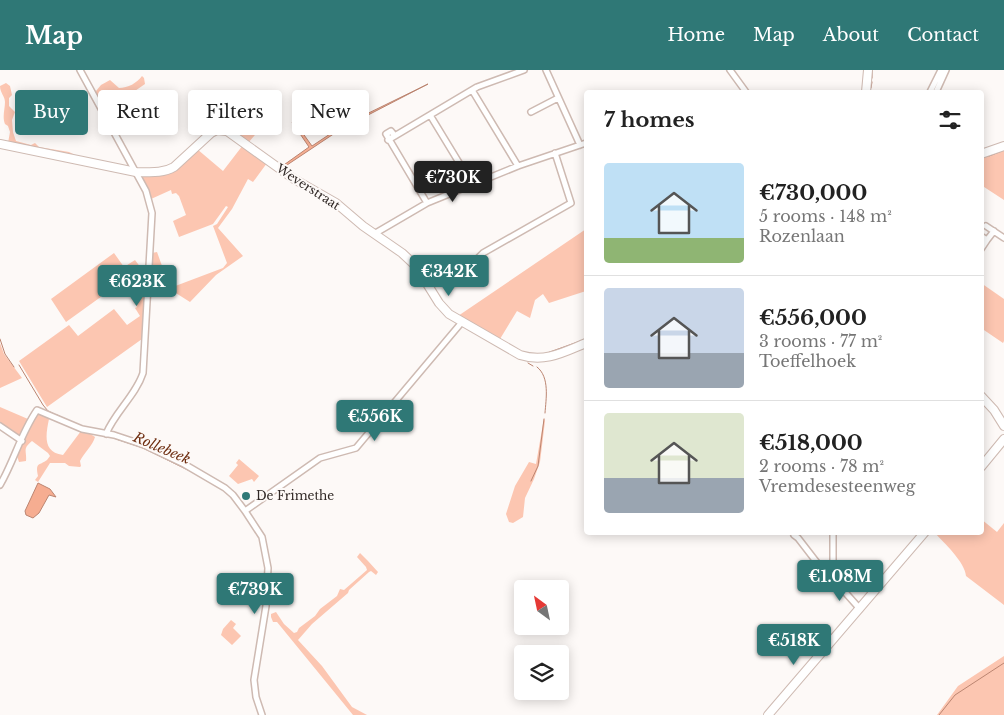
<!DOCTYPE html>
<html lang="en">
<head>
<meta charset="utf-8">
<style>
	body { margin:0; font-family:"Libre Baskerville",serif; background:#f2f2f2; color:#222; height:100vh; display:flex; flex-direction:column; font-size:19px; white-space:nowrap }
	* { box-sizing:border-box; margin:0 }
	p { font-size:16px; color:#767676 }
	.icon { flex:none; width:28px; height:28px; fill:none; stroke:currentColor; stroke-width:2; stroke-linecap:round; stroke-linejoin:round }
	.map { position:relative; flex:1; overflow:hidden }
	.panel { position:absolute; left:584px; top:20px; width:400px; height:445px; display:flex; flex-direction:column; background:#fff; border-radius:5px; box-shadow:0 2px 12px #0003 }
	.panel>* { flex:none }
	.hud { position:absolute; left:15px; top:20px; width:475px; height:45px; display:flex; gap:10px }
	.needle { width:32px; rotate:327deg }
	.tools { position:absolute; left:514px; top:510px; display:grid; gap:10px }
	.tools a { display:grid; place-items:center; width:55px; height:55px; border-radius:5px; background:#fff; box-shadow:0 2px 12px #0003; font-size:25px }
	.price { position:absolute; translate:-50% -42px; padding:0 11px; border-radius:5px; background:#2f7876; color:#fff; font-size:16px; line-height:32px; filter:drop-shadow(0 1px 2px #0008) }
	.price::after { content:''; position:absolute; left:50%; top:30px; width:15px; height:11px; margin-left:-8px; background:inherit; clip-path:polygon(0 0,100% 0,50% 100%) }
	.price.current { background:#222; color:#fff }
	ul { padding:0; list-style:none }
	li { display:flex; align-items:center; gap:15px; height:125px; padding:0 20px }
	li+li { border-top:1px solid #e0e0e0 }
	li span { display:grid; place-items:center; flex:none; width:140px; height:100px; border-radius:5px; color:#555 }
	li>.icon { margin-inline-start:auto }
	span .icon { width:60px; height:60px; fill:#fffc; stroke-width:1 }
	li b { font-size:21px }
	h2 { display:flex; justify-content:space-between; align-items:center; height:60px; padding:0 20px; font-size:21px }
	.tag { padding:0 18px; border-radius:5px; background:#fff; box-shadow:0 2px 12px #0003; font-size:18px; line-height:45px }
	.tag.current { background:#2f7876; color:#fff }
	header { display:flex; align-items:center; gap:30px; box-sizing:border-box; height:70px; padding:0 25px; background:#2f7876; color:#fff }
	header strong { font-size:24px }
	nav { display:flex; gap:28px; margin-inline-start:auto; font-size:18px }
	.map>svg:first-child { display:block }
	.green { fill:#fcc6b1 }
	.water { fill:#f6ad91; stroke:#bb8571 }
	.lines { fill:none; stroke-linecap:round; stroke-linejoin:round }
	.stream { stroke:#bb8571; stroke-width:1 }
	.street-casing { stroke:#cebab2; stroke-width:8 }
	.secondary-casing { stroke:#cebab2; stroke-width:10 }
	.street { stroke:#fff; stroke-width:5 }
	.secondary { stroke:#fff; stroke-width:8 }
	.poi-dot { fill:#2f7876; stroke:#fdf9f7; stroke-width:2 }
	.labels { text-anchor:middle; stroke-width:4; stroke-linejoin:round; paint-order:stroke }
	.street-label { font-size:12px; fill:#302825; stroke:#fdf9f7 }
	.poi-label { font-size:12px; fill:#302825; stroke:#fdf9f7; text-anchor:start }
	.water-label { font-size:14px; font-style:italic; fill:#6f2f12; stroke:#fdf9f7 }
</style>
</head>
<body>
<header>
<strong>Map</strong>
<nav><a>Home</a><a>Map</a><a>About</a><a>Contact</a></nav>
</header>
<div class="map">
<svg width="1004" height="645" viewBox="0 0 1004 645">
	<rect width="100%" height="100%" fill="#fdf9f7"/>
	<!-- green -->
	<path class="green" d="M142,6l2,2 1,6 -13,9h-3l-5,5 -20,10 -3,-1v-3l9,-7v-4h-7l-3,3h-3l-1,-5 5,-6 9,-5 9,8c9,0 18,-5 23,-12z
		M6,13l4,3 2,9 -3,3v8l6,6 -3,8 1,12 3,9 15,4 4,-2 4,4 30,5 4,2v3l-65,-14 2,-11 -2,-6 -3,-2c-3,-7 0,-15 0,-22 0,-6 -5,-9 -5,-16z
		M253,36l13,16 -18,21 -19,-15z
		M243,75l24,18 -14,19 -5,-3 -16,30 -14,19 25,28 -27,19 -26,27 -38,-24v-25l5,-1 13,36 53,-20 4,-5 -14,-37 4,-2 11,-17 -2,-1 -13,18 -34,13 -6,-16 13,-6 -7,-19 -3,-3 -4,1 -1,-4 -20,9 -2,-9 -7,-11 2,-5h12l41,-25 26,22z
		M1004,79v51l-23,-15v-28z
		M586,159v62l-37,12 -6,-9 -8,6 -5,18 -13,-7 -17,28 -42,-23z
		M114,183l10,14 11,-7 6,8 -75,54 -15,-23z
		M981,213l23,16v42l-1,2 -22,-15z
		M140,222h4l-2,47 -95,68 -28,-46 50,-36 9,11 36,-27 13,16 13,-9 -5,-8 2,-1 -6,-9z
		M0,273l4,11 18,24 -22,10z
		M0,337l28,12 -7,18 -21,-14z
		M38,343l10,4 1,2c-3,15 -7,33 14,36l18,-24 8,2 6,4c-2,8 -11,16 -15,24l1,5 -1,1 -11,-1 -4,-3h-15l-12,19 -3,-2 3,-4c-3,-14 1,-10 9,-16l3,-4 -2,-3 -16,-12c-10,8 -5,10 -6,20l-7,1 -2,-6 6,-17z
		M544,348l1,3 -5,41 -6,17 -9,19 -2,19 -10,6 -4,-1 -3,-8 9,-28 14,-24 7,2z
		M239,389l20,17 -5,6 -2,-3 -14,5 -9,-8 9,-11 -2,-2z
		M981,449l16,13 7,-9v82l-38,-29c-1,-14 -22,-33 -31,-43l46,-1z
		M360,483l8,8 10,11 -2,3 -5,-4 -2,1 -20,18 -1,3 -36,31 -14,16 24,26 30,41 15,8h-14l-76,-93h-4l-2,-5v-3l5,-2 8,12 10,9 3,-1 2,-4 16,-12 5,-7 17,-13 3,-7 4,1 23,-20 -1,-3 -9,-10z
		M231,550l5,4 -3,4 8,8 -9,9 -11,-10 2,-6z
		M1004,586v59h-67l21,-29z"/>
	<!-- water -->
	<path class="water" d="M428,14l-87,45 -57,38h-3l28,-20 -17,-25 2,-1 18,25 30,-20z
		M38,413l12,6 6,8 -7,-2 -10,18 -6,5 -7,-3 -1,-4z"/>
	<g class="lines">
		<!-- stream -->
		<path class="stream" d="M872,8v-8
			M871,18l1,-6
			M989,86l13,-5
			M0,269l5,15 9,13
			M547,283l39,-14
			M528,293l5,3
			M19,295l24,40 5,6 6,3
			M537,297c13,10 9,32 8,46
			M57,345l26,12
			M116,369l27,9 49,24
			M531,411l7,-15 6,-47
			M252,617l1,8
			M258,642l1,3
			M939,645l16,-20 49,-32"/>
		<!-- street casing -->
		<g class="street-casing">
			<path id="street" d="M80,0l66,121 6,22 -9,160c-7,22 -28,39 -37,61
				M546,0l34,75
				M730,0l16,22
				M472,20l46,76
				M930,22l11,-22
				M936,22l10,-22
				M531,42l27,-14
				M430,45l42,69
				M395,66l-4,-5 -5,3 41,69
				M388,70l89,-53 47,-17
				M986,156l18,12
				M374,164l53,-31 91,-37 68,-23
				M981,166l6,4 7,-9
				M981,179l6,-9
				M477,189l6,-6 88,-50 -16,-50
				M0,356l22,15
				M0,415c14,-24 21,-52 37,-75l45,19 32,6 30,10 40,19 41,24 8,7 12,16 17,26 6,31 -2,38 -12,74 2,17 6,18
				M245,441l75,-53 36,-10 106,-126
				M833,462v44l2,5 25,28
				M794,465l4,3 27,35 8,3"/>
		</g>
		<!-- secondary casing -->
		<g class="secondary-casing">
			<path id="secondary" d="M866,22l2,-22
				M0,74l136,28c13,0 26,2 38,-5l37,-34 6,-3 10,1 67,48 42,24 27,23 39,27 14,13 23,37 10,11 71,41c25,8 44,-3 66,-12
				M981,84l23,-8
				M981,326l13,14 10,16
				M981,397l23,-28
				M768,645l157,-183"/>
		</g>
		<!-- street -->
		<use href="#street" class="street"/>
		<!-- secondary -->
		<use href="#secondary" class="secondary"/>
	</g>
	<!-- markers -->
	<circle class="poi-dot" cx="246" cy="426" r="5"/>
	<g class="labels">
		<!-- street labels -->
		<g class="street-label">
			<text transform="translate(308 117) rotate(33)" y="4">Weverstraat</text>
		</g>
		<!-- poi labels -->
		<g class="poi-label">
			<text x="256" y="430">De Frimethe</text>
		</g>
		<!-- water labels -->
		<g class="water-label">
			<text transform="translate(162 378) rotate(23)" y="5">Rollebeek</text>
		</g>
	</g>
</svg>
<div class="tools">
<a><svg class="needle" viewBox="-14 -14 28 28"><path d="M0-13l5 13h-10z" fill="#e53935"/><path d="M0 13l5-13h-10z" fill="#767676"/></svg></a>
<a><svg class="icon" aria-label="layers" viewBox="0 0 24 24"><path d="M12 4l9 5-9 5-9-5zM3 14l9 5 9-5"/></svg></a>
</div>
<b class="price current" style="left:453px;top:133px">€730K</b>
<b class="price" style="left:449px;top:227px">€342K</b>
<b class="price" style="left:137px;top:237px">€623K</b>
<b class="price" style="left:375px;top:372px">€556K</b>
<b class="price" style="left:840px;top:532px">€1.08M</b>
<b class="price" style="left:255px;top:545px">€739K</b>
<b class="price" style="left:794px;top:596px">€518K</b>
<div class="hud">
<a class="tag current">Buy</a>
<a class="tag">Rent</a>
<a class="tag">Filters</a>
<a class="tag">New</a>
</div>
<section class="panel">
<h2>7 homes<svg class="icon" aria-label="filters" viewBox="0 0 24 24"><path d="M4 7h16M4 17h16"/><circle cx="9" cy="7" r="2"/><circle cx="15" cy="17" r="2"/></svg></h2>
<ul>
<li><span style="background:linear-gradient(#bfe0f5 75%,#8fb573 0)"><svg class="icon" aria-label="home" viewBox="0 0 24 24"><path d="M3 11l9-7 9 7M6 9v11h12V9"/></svg></span><div><b>€730,000</b><p>5 rooms · 148 m²</p><p>Rozenlaan</p></div></li>
<li><span style="background:linear-gradient(#c9d6e8 65%,#9aa5b1 0)"><svg class="icon" aria-label="home" viewBox="0 0 24 24"><path d="M3 11l9-7 9 7M6 9v11h12V9"/></svg></span><div><b>€556,000</b><p>3 rooms · 77 m²</p><p>Toeffelhoek</p></div></li>
<li><span style="background:linear-gradient(#dfe7d0 65%,#9aa5b1 0)"><svg class="icon" aria-label="home" viewBox="0 0 24 24"><path d="M3 11l9-7 9 7M6 9v11h12V9"/></svg></span><div><b>€518,000</b><p>2 rooms · 78 m²</p><p>Vremdesesteenweg</p></div></li>
</ul>
</section>
</div>
</body>
</html>
